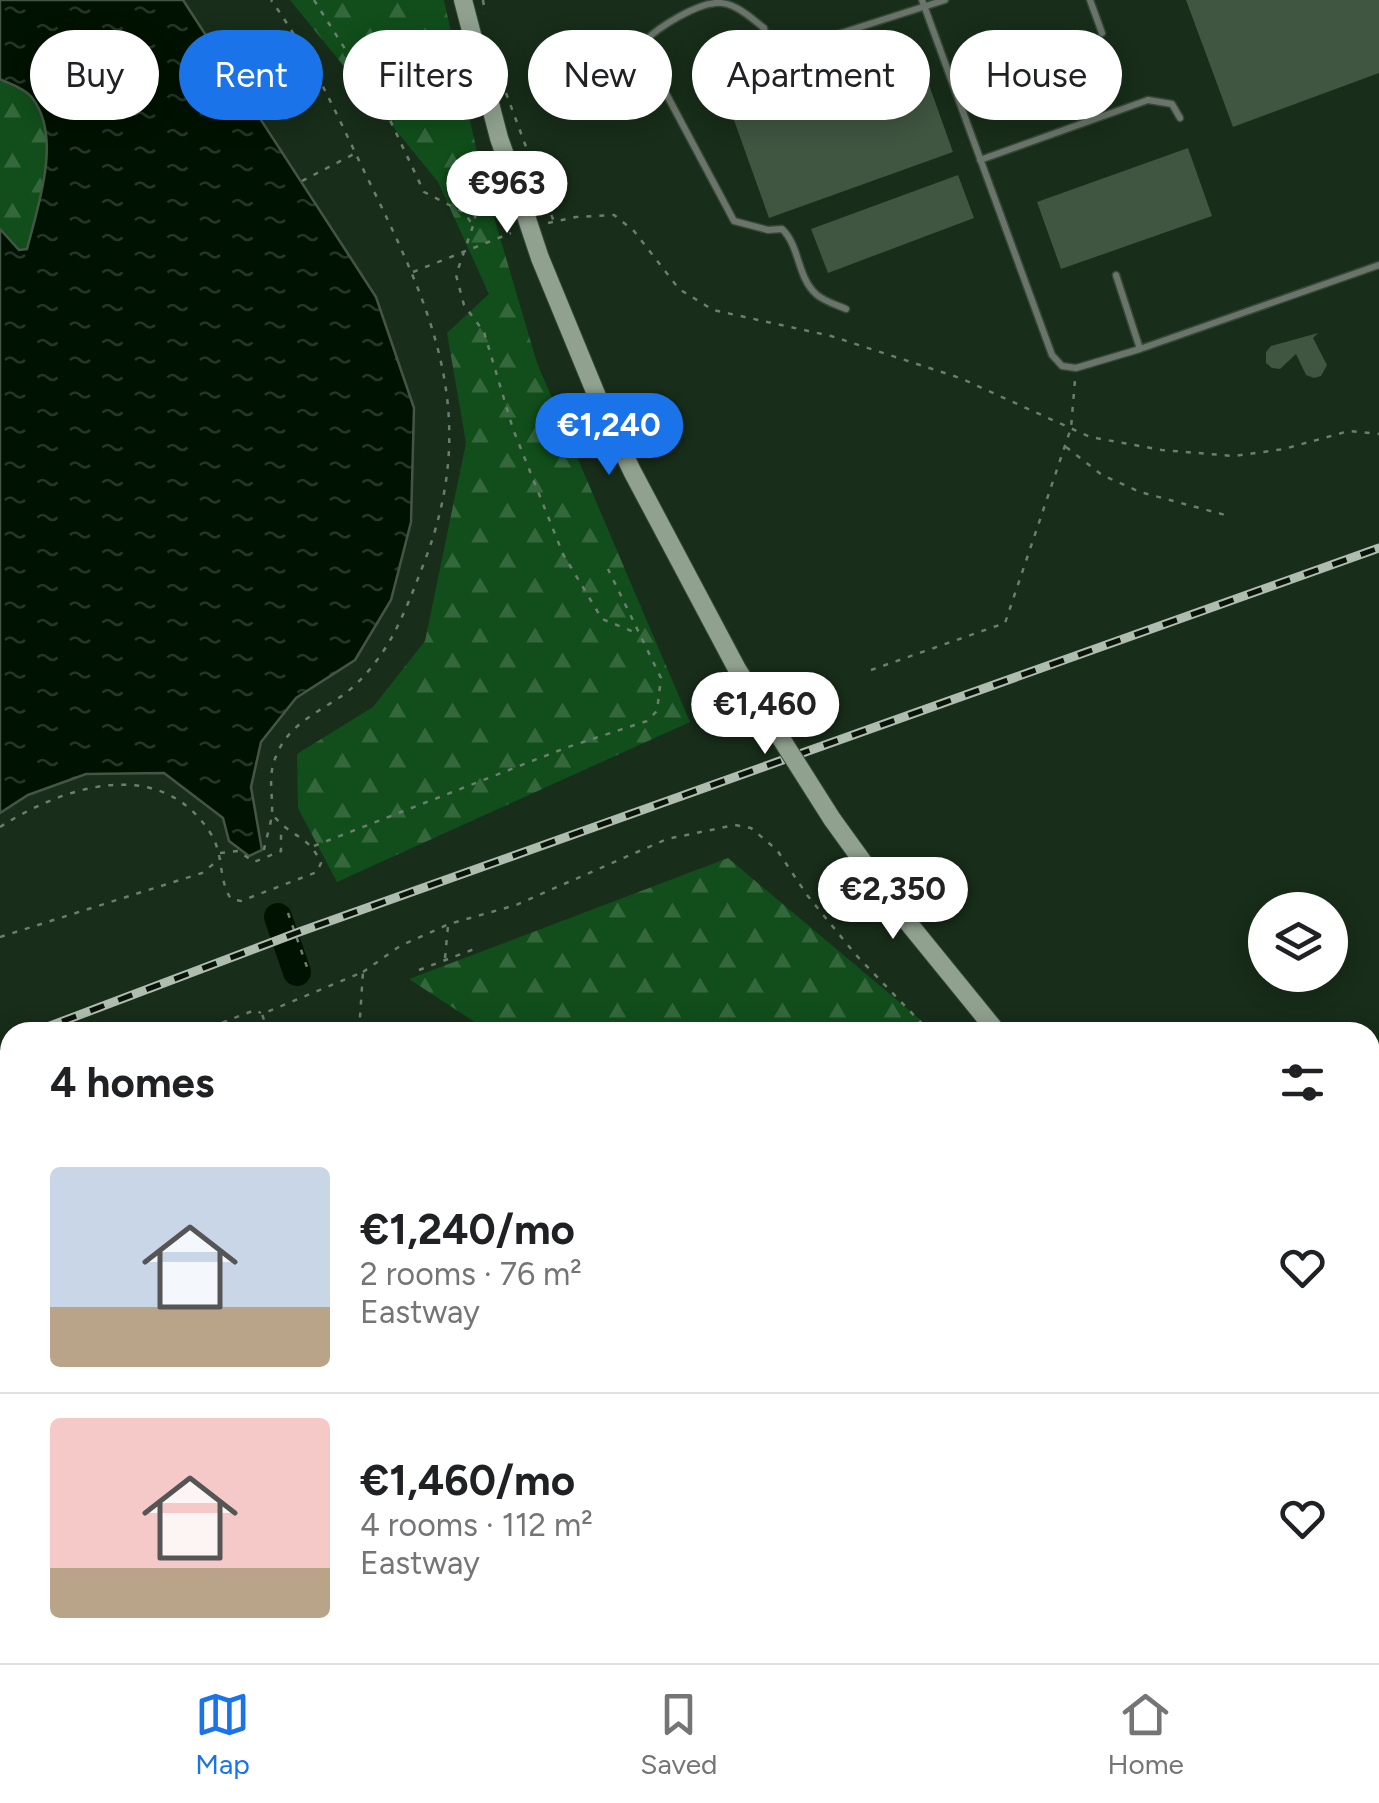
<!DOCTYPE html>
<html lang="en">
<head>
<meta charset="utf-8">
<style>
	body { margin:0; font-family:Figtree,sans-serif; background:#f2f2f2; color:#202124; height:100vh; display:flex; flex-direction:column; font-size:38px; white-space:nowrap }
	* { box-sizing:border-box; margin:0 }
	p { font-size:32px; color:#757577 }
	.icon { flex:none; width:55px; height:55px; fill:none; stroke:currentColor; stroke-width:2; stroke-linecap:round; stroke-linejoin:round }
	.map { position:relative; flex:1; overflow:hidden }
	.drawer { position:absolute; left:0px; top:1022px; width:1380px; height:642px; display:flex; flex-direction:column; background:#fff; border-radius:30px 30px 0 0; box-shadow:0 5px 25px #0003 }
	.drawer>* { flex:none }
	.guide { position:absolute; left:30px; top:30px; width:1320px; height:90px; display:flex; gap:20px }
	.tools { position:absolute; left:1248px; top:892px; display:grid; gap:20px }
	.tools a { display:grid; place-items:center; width:100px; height:100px; border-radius:50%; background:#fff; box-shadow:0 5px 25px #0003; font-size:50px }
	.price { position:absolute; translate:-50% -85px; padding:0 22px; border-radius:35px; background:#fff; color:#222; font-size:32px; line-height:65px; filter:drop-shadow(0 2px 5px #0008) }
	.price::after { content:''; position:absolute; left:50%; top:60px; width:30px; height:22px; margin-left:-15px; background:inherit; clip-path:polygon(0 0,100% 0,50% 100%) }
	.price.active { background:#1a73e8; color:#fff }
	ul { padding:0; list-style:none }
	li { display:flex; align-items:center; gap:30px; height:250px; padding:0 50px }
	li+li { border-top:2px solid #e0e0e0 }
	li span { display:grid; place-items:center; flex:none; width:280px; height:200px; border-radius:10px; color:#555 }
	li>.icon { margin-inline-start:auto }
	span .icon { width:120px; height:120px; fill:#fffc; stroke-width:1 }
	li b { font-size:42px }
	h2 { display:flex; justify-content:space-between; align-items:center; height:120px; padding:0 50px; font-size:42px }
	.chip { padding:0 35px; border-radius:45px; background:#fff; box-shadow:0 5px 25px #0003; font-size:35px; line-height:90px }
	.chip.active { background:#1a73e8; color:#fff }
	.menu { display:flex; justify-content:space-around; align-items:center; height:140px; border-top:2px solid #e0e0e0; background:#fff; font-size:28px; color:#757577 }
	.menu a { display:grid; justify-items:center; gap:5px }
	.menu .active { color:#1a73e8 }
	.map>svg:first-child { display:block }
	.forest { fill:url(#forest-firs) }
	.water { fill:url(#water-ripples); stroke:#455545; stroke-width:2.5 }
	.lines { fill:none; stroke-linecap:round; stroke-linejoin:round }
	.river { stroke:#001201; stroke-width:28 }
	.building { fill:#405641 }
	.lane-casing { stroke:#354936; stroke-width:9 }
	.secondary-casing { stroke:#354936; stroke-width:20 }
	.path { stroke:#6c7e6d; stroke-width:2.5; stroke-dasharray:5 8; stroke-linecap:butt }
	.lane { stroke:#6a746a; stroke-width:6 }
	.secondary { stroke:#90a190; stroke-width:18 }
	.rail-casing { stroke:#aebdae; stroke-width:9 }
	.rail { stroke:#0a130a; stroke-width:5; stroke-dasharray:15; stroke-linecap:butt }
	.secondary-bridge-casing { stroke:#354936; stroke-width:20; stroke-linecap:butt }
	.secondary-bridge { stroke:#90a190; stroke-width:18 }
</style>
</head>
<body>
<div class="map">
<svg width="1379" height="1663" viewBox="0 0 1379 1663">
	<defs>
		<pattern id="forest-firs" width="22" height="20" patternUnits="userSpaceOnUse" patternTransform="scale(2.5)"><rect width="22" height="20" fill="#114e1b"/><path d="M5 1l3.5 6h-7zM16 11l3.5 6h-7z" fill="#34683c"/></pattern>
		<pattern id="water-ripples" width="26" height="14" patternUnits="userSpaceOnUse" patternTransform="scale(2.5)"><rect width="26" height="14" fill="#001201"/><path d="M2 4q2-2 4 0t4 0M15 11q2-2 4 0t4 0" fill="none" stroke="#253526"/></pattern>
	</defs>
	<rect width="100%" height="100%" fill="#182d1a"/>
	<!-- forest -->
	<path class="forest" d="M290,0h154l39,180 54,183 153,359 -353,160 -39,-74 -1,-54 76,-47 52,-66 41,-198 -19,-110 42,-39 -51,-112z
		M0,79c10,5 26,10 33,20 29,40 5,107 -6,150l-7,1 -20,-21z
		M728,858l207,174h-445l-81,-53z
		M10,1107v114l-10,2v-111z
		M565,1655h362l-4,8h-365z"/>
	<!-- water -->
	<path class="water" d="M0,0h183l193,297 38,111 -3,114 -20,78 -36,60 -59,38 -35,44 -10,45 11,63 -13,6 -20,-15 -6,-23 -59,-45 -78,1 -58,21 -28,18v-584l19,21 8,-1c11,-43 35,-111 6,-150 -7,-10 -23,-15 -33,-20z
		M10,1252v403h368l-6,8h-372v-409z"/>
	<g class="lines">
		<!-- river -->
		<path class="river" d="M278,917l19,55"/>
	</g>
	<!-- building -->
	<path class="building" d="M1186,0h193v73l-146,54z
		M923,68l30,84 -184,66 -44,-123 68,-23 13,38z
		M1188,148l24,68 -151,53 -24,-67z
		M958,175l16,43 -146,55 -17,-44z
		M1318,333l-5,5 14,27 -6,11 -7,2 -8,-3 -10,-21 -16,15 -8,-1 -6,-5v-11l5,-6z"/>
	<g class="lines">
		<!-- lane casing -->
		<g class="lane-casing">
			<path id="lane" d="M922,0l130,355 10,11 14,2 64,-19 239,-84
				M1090,0l12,33
				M980,160l168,-60 24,4 8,14
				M1116,275l24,74
				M846,309c-9,-4 -23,-8 -30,-15 -19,-17 -16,-48 -34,-65l-14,1 -34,-9 -81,-152 -7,-29c14,-14 49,-35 69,-37 19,-2 36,15 49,25l2,12 22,10 157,-50"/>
		</g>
		<!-- secondary casing -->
		<g class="secondary-casing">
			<path id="secondary" d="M463,0l36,138 21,60
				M540,258l61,148 31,65 105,198
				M832,819l65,90 100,123
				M1370,1371l9,7"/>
		</g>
		<!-- path -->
		<path class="path" d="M314,0l76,120 34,72 41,21 8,13
			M483,0l2,13
			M506,93l48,129
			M488,163l-15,63 -17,49 8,30 20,27 29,97 50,125 39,65 37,15
			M302,181l52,-27
			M548,223l28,-6 38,-2 20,16 45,58 34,21 118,26 129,42 130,59 72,13 72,6 50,-7 65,-18 30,3
			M413,272l98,-39
			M1066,447l36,28 38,17 89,24
			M871,670l134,-47 66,-195 4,-48
			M0,827c64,-41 161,-73 211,7 13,21 7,45 20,65l10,2 76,-29 4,-9c-12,-28 -31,-26 -48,-48
			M314,846l254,-99 79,-26 10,-10 4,-33 -53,-109
			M264,850c2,-12 7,-25 8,-37 1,-21 -5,-38 5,-59 12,-30 42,-42 66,-59 18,-13 33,-32 45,-51 14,-24 24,-50 34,-76 61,-153 10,-258 -57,-395 -29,-60 -55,-119 -94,-173
			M220,853l18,-2 16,11 27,-11v-24
			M288,913l19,54
			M0,937l202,-64 19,-15
			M445,958l3,-32
			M419,970l58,-22
			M363,972l37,-26 49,-22 67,-19 151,-66 68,-14 16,3 26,22 30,45 49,60 74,77
			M330,1029l5,3
			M198,1032l57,-22 6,3
			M268,1032l-6,-18 101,-42 -4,60
			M313,1032l26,-8 8,8
			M0,1097l10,-6
			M0,1236l10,-1
			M1370,1338l9,-13
			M1367,1655l2,8
			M403,1663l7,-8
			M540,1663l7,-8
			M612,1663l2,-8
			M1233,1663v-8"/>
		<!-- lane -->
		<use href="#lane" class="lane"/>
		<!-- secondary -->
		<use href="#secondary" class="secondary"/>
		<!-- rail casing -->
		<g class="rail-casing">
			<path id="rail" d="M34,1032l265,-100 1080,-384
				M0,1055l10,-4"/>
		</g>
		<!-- rail -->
		<use href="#rail" class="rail"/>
		<!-- secondary-bridge casing -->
		<g class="secondary-bridge-casing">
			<path id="secondary-bridge" d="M520,198l20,60
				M737,669l95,150"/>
		</g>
		<!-- secondary-bridge -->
		<use href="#secondary-bridge" class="secondary-bridge"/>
	</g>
</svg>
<div class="tools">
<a><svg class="icon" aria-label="layers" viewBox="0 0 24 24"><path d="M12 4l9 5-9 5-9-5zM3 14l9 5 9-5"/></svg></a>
</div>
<b class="price" style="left:507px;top:236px">€963</b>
<b class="price active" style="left:609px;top:478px">€1,240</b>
<b class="price" style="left:765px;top:757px">€1,460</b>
<b class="price" style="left:893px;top:942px">€2,350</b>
<div class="guide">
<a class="chip">Buy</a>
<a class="chip active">Rent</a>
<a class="chip">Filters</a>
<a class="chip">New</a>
<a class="chip">Apartment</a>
<a class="chip">House</a>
</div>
<section class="drawer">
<h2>4 homes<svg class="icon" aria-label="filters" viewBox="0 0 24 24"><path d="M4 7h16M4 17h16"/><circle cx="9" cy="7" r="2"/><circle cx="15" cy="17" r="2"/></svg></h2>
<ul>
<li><span style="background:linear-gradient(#c9d6e8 70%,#b9a48a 0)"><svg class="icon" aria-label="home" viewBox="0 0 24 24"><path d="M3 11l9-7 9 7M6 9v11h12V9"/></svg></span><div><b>€1,240/mo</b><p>2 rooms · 76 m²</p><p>Eastway</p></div><svg class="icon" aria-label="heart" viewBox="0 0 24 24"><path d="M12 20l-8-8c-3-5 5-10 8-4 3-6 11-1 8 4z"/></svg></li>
<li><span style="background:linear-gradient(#f6c9c9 75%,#b9a48a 0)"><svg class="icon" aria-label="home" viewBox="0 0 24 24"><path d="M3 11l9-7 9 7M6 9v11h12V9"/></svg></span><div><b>€1,460/mo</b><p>4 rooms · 112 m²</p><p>Eastway</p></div><svg class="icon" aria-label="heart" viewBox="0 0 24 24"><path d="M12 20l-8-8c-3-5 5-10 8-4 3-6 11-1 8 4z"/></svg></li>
</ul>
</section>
</div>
<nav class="menu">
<a class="active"><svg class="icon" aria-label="map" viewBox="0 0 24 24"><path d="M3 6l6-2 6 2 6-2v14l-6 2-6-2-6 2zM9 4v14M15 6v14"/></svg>Map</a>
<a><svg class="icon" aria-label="saved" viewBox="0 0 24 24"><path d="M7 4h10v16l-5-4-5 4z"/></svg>Saved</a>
<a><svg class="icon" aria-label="home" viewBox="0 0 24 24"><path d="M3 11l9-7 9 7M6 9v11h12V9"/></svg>Home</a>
</nav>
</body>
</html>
